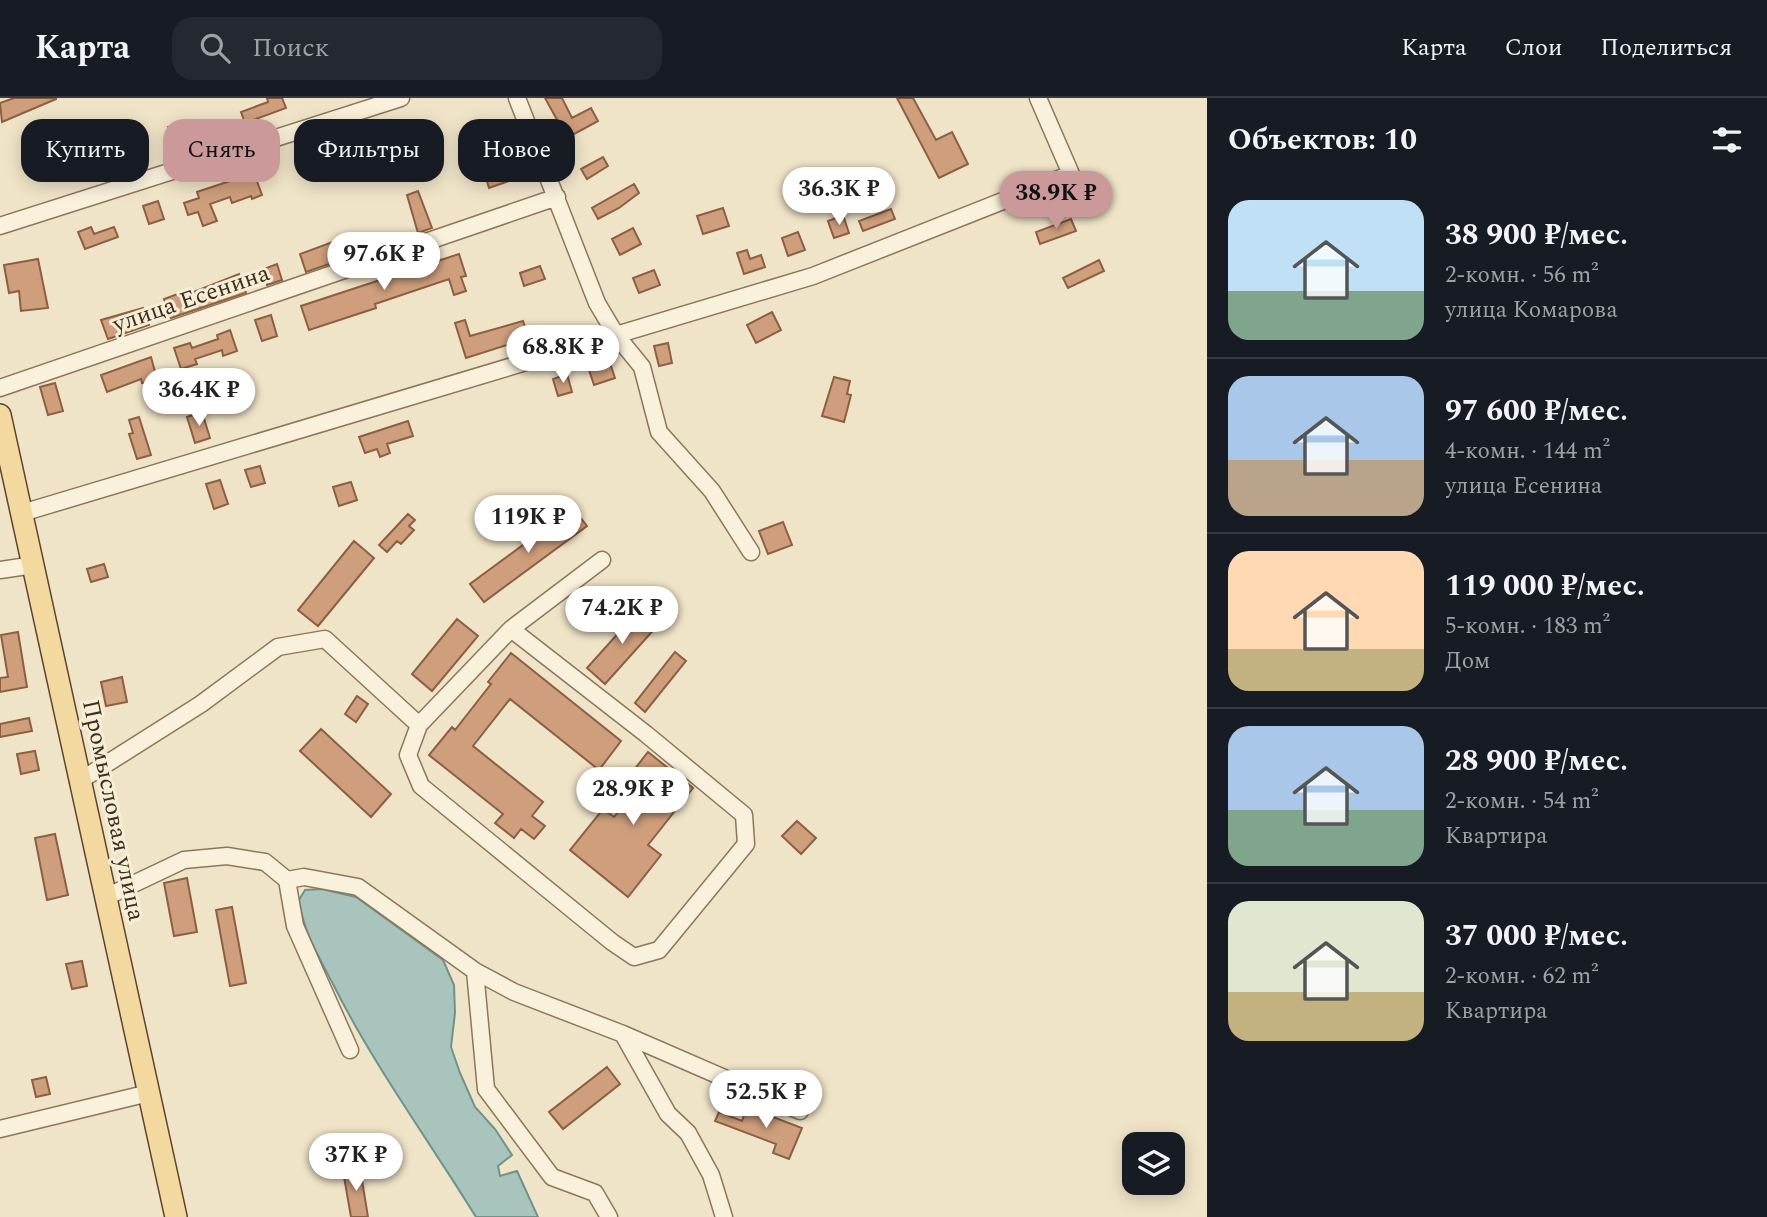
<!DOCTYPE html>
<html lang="ru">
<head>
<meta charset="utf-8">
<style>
	body { margin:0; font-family:Spectral,serif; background:#242831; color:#f1f3f6; height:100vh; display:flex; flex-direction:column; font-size:26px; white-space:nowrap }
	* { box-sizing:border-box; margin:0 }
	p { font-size:23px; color:#9ea1a6 }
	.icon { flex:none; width:38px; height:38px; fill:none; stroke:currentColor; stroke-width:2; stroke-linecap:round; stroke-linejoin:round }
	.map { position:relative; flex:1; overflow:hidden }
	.drawer { display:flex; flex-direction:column; background:#171b24; width:560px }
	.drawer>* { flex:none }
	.top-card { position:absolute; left:21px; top:21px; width:665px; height:63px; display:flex; gap:14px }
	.tools { position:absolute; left:1122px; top:1034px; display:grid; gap:14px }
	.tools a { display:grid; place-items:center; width:63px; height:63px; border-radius:14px; background:#171b24; box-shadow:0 4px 18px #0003; font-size:35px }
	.price { position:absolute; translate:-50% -60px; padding:0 16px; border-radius:24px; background:#fff; color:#222; font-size:23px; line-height:46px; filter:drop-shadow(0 2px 4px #0008) }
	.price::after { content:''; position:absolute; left:50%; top:42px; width:21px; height:16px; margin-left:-10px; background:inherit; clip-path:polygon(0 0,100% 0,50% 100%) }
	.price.selected { background:#cc999b; color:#111 }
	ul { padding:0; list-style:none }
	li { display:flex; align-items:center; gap:21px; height:175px; padding:0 21px }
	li+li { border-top:2px solid #363941 }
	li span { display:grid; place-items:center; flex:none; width:196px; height:140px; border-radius:21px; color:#555 }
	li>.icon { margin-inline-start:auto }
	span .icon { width:84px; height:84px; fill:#fffc; stroke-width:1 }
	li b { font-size:30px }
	h2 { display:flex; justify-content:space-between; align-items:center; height:84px; padding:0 21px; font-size:30px }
	.tag { padding:0 24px; border-radius:21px; background:#171b24; box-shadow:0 4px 18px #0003; font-size:24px; line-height:63px }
	.tag.selected { background:#cc999b; color:#111 }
	header { display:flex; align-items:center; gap:42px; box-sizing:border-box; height:98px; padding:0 35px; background:#171b24; border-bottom:2px solid #363941 }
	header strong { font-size:33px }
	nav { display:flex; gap:38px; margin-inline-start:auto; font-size:24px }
	.search { width:490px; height:63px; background:#242831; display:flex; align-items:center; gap:18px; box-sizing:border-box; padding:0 24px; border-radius:21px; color:#9ea1a6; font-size:26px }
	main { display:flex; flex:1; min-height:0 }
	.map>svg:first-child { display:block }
	.water { fill:#a9c4bc; stroke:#6f938a; stroke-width:2 }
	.building { fill:#cf9f7d; stroke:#8d5f41; stroke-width:2 }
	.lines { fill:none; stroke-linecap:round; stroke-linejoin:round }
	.minor-casing { stroke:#8d765c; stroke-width:19 }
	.major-casing { stroke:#5b4430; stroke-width:24 }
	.minor { stroke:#faf1dc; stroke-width:16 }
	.major { stroke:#f3d9a0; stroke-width:21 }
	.labels { text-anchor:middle; stroke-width:6; stroke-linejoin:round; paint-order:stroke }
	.street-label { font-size:24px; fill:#3d2e20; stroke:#f7eed8 }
</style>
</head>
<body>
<header>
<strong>Карта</strong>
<div class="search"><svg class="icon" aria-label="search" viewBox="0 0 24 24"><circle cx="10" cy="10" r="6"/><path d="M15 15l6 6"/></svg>Поиск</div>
<nav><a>Карта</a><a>Слои</a><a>Поделиться</a></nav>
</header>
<main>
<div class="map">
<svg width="1207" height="1119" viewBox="0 0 1207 1119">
	<rect width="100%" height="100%" fill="#f0e4c8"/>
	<!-- water -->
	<path class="water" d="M322,791l34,8 87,63 11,25 1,28 -4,34 9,26 15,34 20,22 17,26 -14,11 2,10 17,-5 21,46h-62c-48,-78 -102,-151 -143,-233 -14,-27 -30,-53 -34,-84l6,-10z"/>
	<!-- building -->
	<path class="building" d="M14,0h42v1l-54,23 -2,-19z
		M267,0h15l4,10 -41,15 -4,-11 27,-10z
		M545,0h17l10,20 19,-10 7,13 -31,17z
		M897,0h16l23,42 16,-8 16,32 -29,14z
		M204,23l5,15 -33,13 -8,-22 15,-5 3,6z
		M379,34l5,12 -33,12 4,12 -10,3 -9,-24z
		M81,52l4,11 23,-9 3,10 -52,19 -7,-21z
		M603,59l5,9 -21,13 -6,-10z
		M504,69l5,14 -20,7 -4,-13z
		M254,75l8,22 -10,4 -1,-3 -19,7 -2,-6 -20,7 7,17 -14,5 -5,-14 -10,3 -4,-12 15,-5 -2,-6z
		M634,86l5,9 -20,15 -21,11 -6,-11z
		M418,93l14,37 -14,5 -11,-38z
		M158,103l6,18 -15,5 -6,-18z
		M723,110l6,18 -26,8 -6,-18z
		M891,111l4,10 -32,12 -4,-10z
		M843,117l6,18 -15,5 -6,-17z
		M1071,121l5,12 -36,13 -4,-12z
		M91,129l3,7 20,-7 4,10 -33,12 -7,-17z
		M633,130l8,16 -21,11 -8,-16z
		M798,134l7,18 -17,6 -6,-18z
		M357,135l7,19 -58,20 -6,-18z
		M747,152l3,9 11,-4 4,12 -21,7 -7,-21z
		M459,156l7,22 -5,1 5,14 -12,4 -5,-16 -74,25 1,4 -67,22 -8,-24z
		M38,161l10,49 -27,3 -2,-20 -10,2 -5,-28z
		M1099,162l5,11 -36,17 -5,-10z
		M277,166l5,16 -15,5 -6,-15z
		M540,168l5,13 -21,7 -4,-13z
		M654,172l6,15 -21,8 -6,-15z
		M239,176l7,19 -75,25 -7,-19 16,-6 1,4z
		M143,210l6,17 -41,14 -7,-19z
		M772,214l9,18 -25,13 -9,-18z
		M271,217l6,21 -15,5 -7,-21z
		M465,222l5,16 53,-15 6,17 -63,20 -11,-35z
		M230,232l7,21 -14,5 -1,-6 -27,9 2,5 -16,5 -7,-21 16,-5 2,5 26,-9 -1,-4z
		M668,245l4,20 -13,3 -5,-20z
		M151,259l6,22 -15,4 -1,-4 -34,13 -6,-17z
		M609,262l6,18 -21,7 -6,-18z
		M567,276l5,18 -14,4 -5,-17z
		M834,279l16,4 -3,13 4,1 -7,27 -22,-6z
		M55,285l8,28 -15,4 -8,-28z
		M202,314l8,26 -15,5 -8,-26z
		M139,319l12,38 -14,4 -8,-25 4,-1 -4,-13z
		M408,323l5,15 -26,8 3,9 -10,4 -3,-8 -12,4 -6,-16z
		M260,368l5,17 -14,4 -6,-17z
		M220,382l8,24 -14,5 -8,-25z
		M351,384l6,18 -18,6 -6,-19z
		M573,410l14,18 -103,76 -14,-18z
		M408,416l7,6 -6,6 5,4 -13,14 -4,-3 -10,11 -8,-7z
		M783,424l9,23 -24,9 -9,-23z
		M354,443l20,17 -56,68 -20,-16z
		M104,466l4,13 -17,5 -4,-13z
		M640,511l18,16 -53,59 -18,-16z
		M457,521l21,17 -46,55 -20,-17z
		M18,534l9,55 -27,5v-14l8,-1 -7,-42z
		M675,554l11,9 -41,51 -10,-9z
		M511,555l110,88 -22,29 -89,-71 -37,47 70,56 -11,14 13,10 -11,13 -13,-10 -7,9 -19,-15 8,-9 -74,-59 23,-28 3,3 36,-46 -3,-2z
		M122,579l5,25 -21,4 -5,-24z
		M357,598l11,8 -12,18 -11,-8z
		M29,620l3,13 -32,6v-13z
		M321,631l70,65 -20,23 -71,-66z
		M35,653l4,19 -18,4 -4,-20z
		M648,654l45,36 -45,57 13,10 -33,42 -58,-47 33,-41 11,8 27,-34 -11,-8z
		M797,723l19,17 -15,16 -19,-18z
		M55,736l13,61 -21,5 -12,-62z
		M187,780l10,54 -23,4 -10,-53z
		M232,809l14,76 -16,3 -14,-76z
		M82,863l5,25 -15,3 -6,-25z
		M607,969l13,17 -57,45 -14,-17z
		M46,979l4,17 -14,3 -4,-17z
		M747,1009l55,21 -13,31 -16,-6 3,-9 -61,-23 4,-9 23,9z
		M360,1070l8,49h-17l-8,-46z"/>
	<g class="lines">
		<!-- minor casing -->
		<g class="minor-casing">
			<path id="minor" d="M517,0l80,205 19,32 26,32 17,65 53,59 39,61
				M0,128l401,-128
				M0,290l557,-191
				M22,415l791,-237 258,-102 -33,-76
				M0,472l34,-5
				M511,531l135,105 98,81 2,29 -87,106 -25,7 -22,-15 -191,-156 -13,-31 11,-30 92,-96 91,-69
				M81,682l120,-76 77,-57 47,-8 94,86
				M287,782l17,-3 54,10 117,84 39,21 109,42 177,77
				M106,799l78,-37 43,-4 38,6 22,18 8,46 55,124
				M475,873l11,118 66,88 43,16 14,24
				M623,936l45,80 20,19 23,42 13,42
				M0,1031l149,-36"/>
		</g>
		<!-- major casing -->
		<g class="major-casing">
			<path id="major" d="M0,317l176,802"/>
		</g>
		<!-- minor -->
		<use href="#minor" class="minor"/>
		<!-- major -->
		<use href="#major" class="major"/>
	</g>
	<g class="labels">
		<!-- street labels -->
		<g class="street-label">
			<text transform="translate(191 200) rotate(-19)" y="8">улица Есенина</text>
			<text transform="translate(114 712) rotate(78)" y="8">Промысловая улица</text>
		</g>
	</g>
</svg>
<div class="tools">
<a><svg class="icon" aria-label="layers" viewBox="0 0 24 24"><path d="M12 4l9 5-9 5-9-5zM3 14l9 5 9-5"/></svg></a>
</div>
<b class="price" style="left:839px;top:129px">36.3K ₽</b>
<b class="price selected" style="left:1056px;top:133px">38.9K ₽</b>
<b class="price" style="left:384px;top:194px">97.6K ₽</b>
<b class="price" style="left:563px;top:287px">68.8K ₽</b>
<b class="price" style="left:199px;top:330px">36.4K ₽</b>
<b class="price" style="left:528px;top:457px">119K ₽</b>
<b class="price" style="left:622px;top:548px">74.2K ₽</b>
<b class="price" style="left:633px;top:729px">28.9K ₽</b>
<b class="price" style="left:766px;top:1032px">52.5K ₽</b>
<b class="price" style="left:356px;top:1095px">37K ₽</b>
<div class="top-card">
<a class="tag">Купить</a>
<a class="tag selected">Снять</a>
<a class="tag">Фильтры</a>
<a class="tag">Новое</a>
</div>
</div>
<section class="drawer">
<h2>Объектов: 10<svg class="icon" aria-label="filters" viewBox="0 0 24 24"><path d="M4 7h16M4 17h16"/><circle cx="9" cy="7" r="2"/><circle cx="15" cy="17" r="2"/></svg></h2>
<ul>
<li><span style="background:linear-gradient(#bfe0f5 65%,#7fa58c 0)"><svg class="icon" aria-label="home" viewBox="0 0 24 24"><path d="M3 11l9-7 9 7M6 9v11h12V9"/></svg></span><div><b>38 900 ₽/мес.</b><p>2-комн. · 56 m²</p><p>улица Комарова</p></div></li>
<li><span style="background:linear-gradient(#a9c7e8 60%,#b9a48a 0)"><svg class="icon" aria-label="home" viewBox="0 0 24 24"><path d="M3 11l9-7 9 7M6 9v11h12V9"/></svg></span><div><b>97 600 ₽/мес.</b><p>4-комн. · 144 m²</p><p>улица Есенина</p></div></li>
<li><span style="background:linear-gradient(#ffd9b3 70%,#c2b280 0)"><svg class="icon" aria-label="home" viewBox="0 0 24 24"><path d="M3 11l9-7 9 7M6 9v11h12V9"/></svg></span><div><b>119 000 ₽/мес.</b><p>5-комн. · 183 m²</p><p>Дом</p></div></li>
<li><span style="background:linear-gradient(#a9c7e8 60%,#7fa58c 0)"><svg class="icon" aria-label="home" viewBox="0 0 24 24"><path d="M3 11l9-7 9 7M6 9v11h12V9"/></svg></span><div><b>28 900 ₽/мес.</b><p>2-комн. · 54 m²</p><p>Квартира</p></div></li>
<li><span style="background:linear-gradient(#dfe7d0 65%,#c2b280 0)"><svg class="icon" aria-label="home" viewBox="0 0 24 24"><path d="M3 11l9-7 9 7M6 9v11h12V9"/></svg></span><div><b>37 000 ₽/мес.</b><p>2-комн. · 62 m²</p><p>Квартира</p></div></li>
</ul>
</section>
</main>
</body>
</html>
